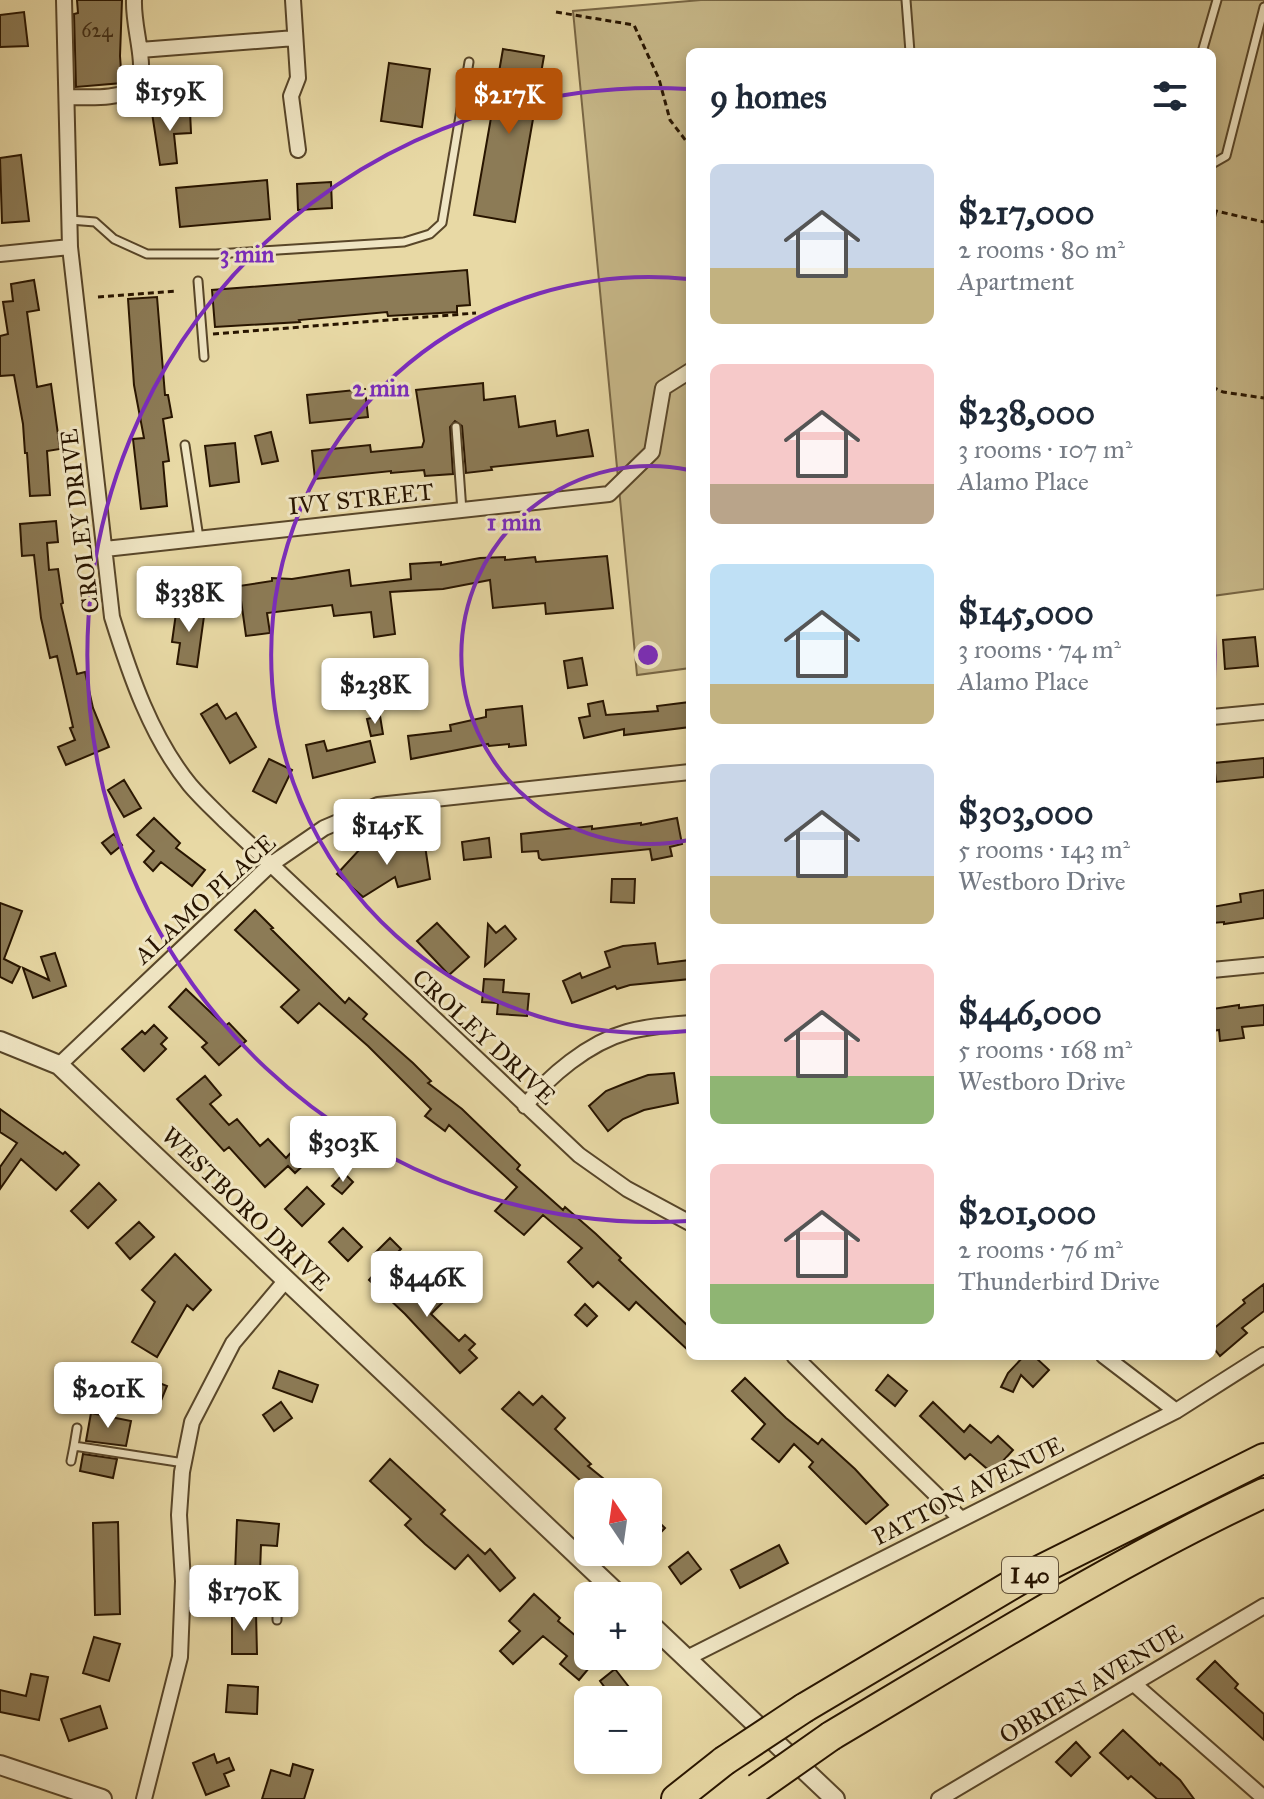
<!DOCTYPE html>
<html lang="en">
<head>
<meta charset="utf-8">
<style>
	body { margin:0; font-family:"IM FELL Great Primer",serif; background:#f2f2f3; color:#1f2937; height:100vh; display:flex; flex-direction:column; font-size:30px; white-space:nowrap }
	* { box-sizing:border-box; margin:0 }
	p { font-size:26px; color:#747a83 }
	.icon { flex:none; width:44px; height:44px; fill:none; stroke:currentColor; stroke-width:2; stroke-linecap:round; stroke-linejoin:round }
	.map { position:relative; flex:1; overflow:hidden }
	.drawer { position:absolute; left:686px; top:48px; width:530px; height:1312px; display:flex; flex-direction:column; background:#fff; border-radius:12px; box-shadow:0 4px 12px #0003 }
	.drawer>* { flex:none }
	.needle { width:52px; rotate:347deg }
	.buttons { position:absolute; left:574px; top:1478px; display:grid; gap:16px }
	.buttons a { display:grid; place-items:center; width:88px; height:88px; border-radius:12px; background:#fff; box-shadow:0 4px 12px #0003; font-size:40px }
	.price { position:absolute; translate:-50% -68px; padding:0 18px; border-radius:8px; background:#fff; color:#222; font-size:26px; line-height:52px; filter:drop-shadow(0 2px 4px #0008) }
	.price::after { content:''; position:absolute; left:50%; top:48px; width:24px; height:18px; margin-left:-12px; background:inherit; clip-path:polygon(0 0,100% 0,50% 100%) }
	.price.on { background:#b45309; color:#fff }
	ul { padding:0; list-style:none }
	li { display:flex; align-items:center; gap:24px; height:200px; padding:0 24px }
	li span { display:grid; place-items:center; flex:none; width:224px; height:160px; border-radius:12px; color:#555 }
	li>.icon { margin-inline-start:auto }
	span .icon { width:96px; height:96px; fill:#fffc; stroke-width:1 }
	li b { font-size:34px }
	h2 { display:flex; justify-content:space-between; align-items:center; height:96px; padding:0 24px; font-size:34px }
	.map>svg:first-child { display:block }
	.green { fill:#c7b889; stroke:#786644; stroke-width:2 }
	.building { fill:#8c7b56; stroke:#281500; stroke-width:2 }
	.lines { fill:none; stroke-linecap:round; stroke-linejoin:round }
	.service-casing { stroke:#584629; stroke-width:11 }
	.minor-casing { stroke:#584629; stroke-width:18 }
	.tertiary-casing { stroke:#584629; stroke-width:22 }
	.motorway-casing { stroke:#281500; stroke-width:32 }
	.path { stroke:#281500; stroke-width:3; stroke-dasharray:6 4; stroke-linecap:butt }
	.service { stroke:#f0e6c4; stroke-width:7 }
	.minor { stroke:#f0e6c4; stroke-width:14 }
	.tertiary { stroke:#f0e6c4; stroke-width:18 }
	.motorway { stroke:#e8d9a5; stroke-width:28 }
	.motorway-bridge-casing { stroke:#281500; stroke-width:32; stroke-linecap:butt }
	.motorway-bridge { stroke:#e8d9a5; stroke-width:28 }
	.ring { fill:none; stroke:#7b2cbf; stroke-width:4 }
	.labels { text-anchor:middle; stroke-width:6; stroke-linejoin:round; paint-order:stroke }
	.number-label { font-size:20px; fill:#412e16 }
	.shield { fill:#f0e6c4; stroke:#64543b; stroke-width:2 }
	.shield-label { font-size:22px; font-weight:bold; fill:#281500 }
	.street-label { font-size:24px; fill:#281500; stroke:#f0e6c4 }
	.centre { fill:#7b2cbf; stroke:#f0e6c4; stroke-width:4 }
	.ring-label { font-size:24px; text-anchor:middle; font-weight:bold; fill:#7b2cbf; stroke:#f0e6c4; stroke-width:6; stroke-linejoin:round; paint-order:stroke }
</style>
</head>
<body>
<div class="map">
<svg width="1264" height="1799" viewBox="0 0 1264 1799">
	<rect width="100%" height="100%" fill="#e8d9a5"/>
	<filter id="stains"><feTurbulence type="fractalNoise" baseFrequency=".0025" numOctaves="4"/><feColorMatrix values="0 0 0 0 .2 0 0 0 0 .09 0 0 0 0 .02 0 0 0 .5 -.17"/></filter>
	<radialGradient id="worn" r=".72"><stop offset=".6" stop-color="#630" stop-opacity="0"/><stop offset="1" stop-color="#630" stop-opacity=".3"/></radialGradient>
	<!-- green -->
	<path class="green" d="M701,0h563v589l-52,7v-544h-522v616l-53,7 -64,-664z"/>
	<!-- building -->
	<path class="building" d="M77,0h45l-2,56 2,27 -46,4 -2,-73 4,-1z
		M24,12l4,34 -28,1v-32z
		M503,49l41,7 -29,166 -41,-7z
		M389,63l41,6 -8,58 -41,-6z
		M190,111l1,22 -17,1 3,29 -17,2 -8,-52z
		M21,155l8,66 -27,2 -2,-65z
		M267,180l3,39 -90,8 -4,-39z
		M331,182l1,26 -34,2 -1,-26z
		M467,270l3,35 -13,1v6l-69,4 -1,-4 -88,8 1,2 -85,5 -3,-37z
		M34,280l5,30 -12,2 10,75 14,-3 9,65 -13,2 3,44 -20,1 -3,-43h-2l-2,-29 -9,-49 -14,1v-40l8,-2 -5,-32 10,-1 -2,-17z
		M157,297l8,98h3l4,22 -9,2 6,42 -6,1 4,44 -26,3 -8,-70 11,-1 -10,-53 -6,-86z
		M483,383l1,17 31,-4 4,31 36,-6 2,15 31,-6 5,26 -102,11 1,3 -26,3 -4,-47 -7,-5 -5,6 3,47 -28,2 -1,-6 -33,3v-2l-76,8 -3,-28 58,-6 1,7 51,-5 2,-6 -8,-51z
		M365,389l3,28 -58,6 -3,-28z
		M271,432l7,29 -16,3 -7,-28z
		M235,443l4,39 -29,4 -5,-40z
		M56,521l2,21 -11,1 2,27 9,-1 5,34 -2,1 16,70 8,-2 8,36 16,39 -43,18 -8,-18 17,-7 -5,-12 3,-1 -16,-71 -7,2 -9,-40 -7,-63 -12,1 -2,-32z
		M607,556l6,52 -67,6 -1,-11 -52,5 -3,-28 -47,9 -53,3 5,42 -21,3 -3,-25 -37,4 -2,-11 -65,8 3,20 -24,3 -7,-50 33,-5v-3l20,1 57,-9 2,16 60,-7 -1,-15 31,-2v3l39,-7 25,-1v3l30,-3 1,5z
		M177,606l28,3 -8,58 -20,-3 3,-21 -8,-1z
		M1255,637l3,29 -33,3 -2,-29z
		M582,658l5,27 -19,3 -4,-27z
		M603,701l3,14 52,-4 -1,-5 33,-4v25l-66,8v-6l-40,9 -5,-20 11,-2 -2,-12z
		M217,704l9,15 10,-6 20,34 -26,16 -29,-49z
		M522,706l4,39 -17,2v-3l-20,2 -1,-2 -77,15 -3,-23 43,-5 -1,-6 36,-8v-7z
		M380,716l3,18 -12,2 -4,-17z
		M324,741l3,10 43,-10 5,21 -62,16 -7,-33z
		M1264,758v19l-48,5 -2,-19z
		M269,759l23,11 -16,33 -23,-12z
		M124,780l17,28 -17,9 -16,-27z
		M154,818l26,25 -4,5 29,22 -13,16 -31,-24 -8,9 -9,-9 10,-11 -17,-16z
		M677,818l5,26 -12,3 2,9 -20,4 -2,-11 -108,11 -3,-2 -1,-7 -16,1 -1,-18 71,-8v3l49,-6v2z
		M114,834l8,11 -11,9 -9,-11z
		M489,838l2,19 -27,3 -2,-18z
		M424,839l6,40 -32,8 -3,-10 -32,20 -26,-23 23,-25 8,-4 4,5z
		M612,879h23l-1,24 -23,-1z
		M1264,890v28l-40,6v-2l-12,1v-16l29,-5 -1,-8z
		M0,903l22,8 -18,48 16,8 -8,16 -12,-6z
		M255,910l18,18 -2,1 74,74 4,-5 18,16 -4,5 50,44 18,18 -3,2 34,26 58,56 -3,4 46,41 2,-3 31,27 25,24 -2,2 71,68v24l-54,-50 -7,8 -31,-28 -5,5 -25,-25 14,-14 -39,-33 -19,20 -29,-24 22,-24 -68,-62 -4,6 -20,-15 6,-7 -63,-63 -49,-43 -21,20 -17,-16 18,-17 -64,-60z
		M437,923l32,34 -20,18 -32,-34z
		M488,924l8,9 9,-7 11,13 -31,27z
		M655,943l3,21 32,-4v19l-60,6 -13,4 -2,-3 -43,17 -9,-22 17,-8 2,5 28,-11 -5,-15 18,-6z
		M55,953l11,33 -33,12 -10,-30 26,12 -8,-23z
		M484,979l20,1 -1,12 26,2 -2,22 -30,-2 1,-11 -16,-1z
		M186,989l39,37 4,-3 17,18 -27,24 -17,-18 5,-4 -38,-36z
		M1239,1005v3l25,-3v20l-22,2 2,11 -24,3 -1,-11 -7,1v-22z
		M154,1025l13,13 -6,6 5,5 -22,22 -22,-22 20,-18 3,3z
		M674,1073l4,30 -34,7 -21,9 -15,12 -19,-25 17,-15 20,-8 22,-8z
		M205,1076l16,19 -11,9 19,21 8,-6 23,27 8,-7 18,19 11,-12 13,13 -15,14 -7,-7 -23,21 -36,-40 -5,4 -47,-52z
		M0,1109l63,45 2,-2 14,13 -23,25 -35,-31 -21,30v-22l17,-24 -17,-11z
		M344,1173l9,9 -11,12 -10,-8z
		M99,1183l17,17 -28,28 -17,-17z
		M307,1187l17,17 -22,22 -17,-17z
		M139,1222l15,15 -24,22 -14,-16z
		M343,1228l19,19 -14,14 -19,-19z
		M390,1238l11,11 -15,15 -11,-11z
		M175,1254l36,36 -18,20 -6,-5 -30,52 -25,-15 23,-40 -13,-12z
		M380,1267l37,34 16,-15 13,13 -15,15 28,27 6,-6 10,9 -6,6 8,8 -17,15 -55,-59 -36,-34z
		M1264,1284v27l-22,17 5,5 -27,23 -8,-10v-16l33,-27 -2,-3z
		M585,1304l12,12 -10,10 -12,-11z
		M1024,1356h10l15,14 -16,17 -12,-12 -8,17 -12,-5 7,-14z
		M127,1370l40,16 -9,22 -40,-16z
		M279,1371l39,14 -6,17 -39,-14z
		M888,1375l19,16 -12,15 -19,-16z
		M745,1378l41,40 32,26 4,-5 33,30 33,36 -22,19 -57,-57 4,-5 -19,-18 -15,18 -27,-23 13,-15 -33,-33z
		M519,1392l14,13 9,-9 23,22 -10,11 36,35 -3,2 32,26h-27l-91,-83z
		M281,1402l11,16 -18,13 -11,-16z
		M933,1402l31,30 6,-7 21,18 7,-7 15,14 -21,23 -22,-19 -5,5 -45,-43z
		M91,1413l40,8 -5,25 -40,-5z
		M83,1454l34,5 -4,19 -33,-7z
		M390,1459l55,51 -4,4 44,40 5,-5 25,29 -15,13 -32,-36 -13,14 -30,-25 -20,-19 6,-6 -41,-38z
		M648,1512l17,16 -17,18z
		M237,1520l42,4 -2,22 -16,-1 -2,55 -25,-1z
		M118,1522l2,92 -25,1 -2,-92z
		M779,1545l9,18 -48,25 -9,-18z
		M688,1552l13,17 -20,15 -12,-17z
		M534,1594l26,24 -2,3 30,25v10h11l-20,24 -19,-16 7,-8 -24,-20 -30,28 -13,-13 20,-20 -11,-10z
		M234,1612l22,1 1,41h-25v-40z
		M94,1637l26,7 -11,37 -26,-8z
		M1215,1661l23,23 -3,4 29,26v26l-67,-61z
		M615,1669l24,31h-25l-14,-19z
		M31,1674l17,3 -9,43 -39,-8v-22l26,6z
		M228,1685l30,2 -1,27 -31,-2z
		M100,1706l7,22 -38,13 -8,-22z
		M1123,1730l37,35 1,-2 19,17 14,19h-37l-26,-23 -3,3 -28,-26z
		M1076,1742l14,15 -19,19 -15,-14z
		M214,1754l3,9 12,-5 5,12 -10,4 5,12 -23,9 -13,-32z
		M293,1764l20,6 -9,29h-42l9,-29 19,6z"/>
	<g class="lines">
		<!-- service casing -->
		<g class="service-casing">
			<path id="service" d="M906,0l4,52
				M1202,52l15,-52
				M1212,164l14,-8 38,-149
				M70,220l25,2 19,17 33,15h69l188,-12 26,-8 12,-11 27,-161
				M198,281l6,76
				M456,427l6,84
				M185,445l14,93
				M77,1428l-3,18 110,17
				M71,1461l3,-15
				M182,1603l95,4 1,-21
				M277,1620v-13"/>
		</g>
		<!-- minor casing -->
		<g class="minor-casing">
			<path id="minor" d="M64,0l6,247 42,370c18,58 39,120 78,168 11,13 23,24 35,36l354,334 48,34 63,34
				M293,0l5,78 -7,18 7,54
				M140,50l155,-12
				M67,97c25,0 49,3 72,-10 7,-29 -6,-58 -5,-87
				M0,254l70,-7
				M105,549l504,-55 43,-42 11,-64 27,-17
				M1212,717l52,-5
				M1212,970l52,-5
				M59,1065l211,-200 54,-37 54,-23 312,-33
				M525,1106c24,-30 63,-63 102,-74 20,-6 42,-7 63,-9
				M794,1356l167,163
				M1104,1356l72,55
				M687,1658l489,-247 88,-56
				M1134,1684l130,114
				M144,1799l36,-142 3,-76 -4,-66 3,-43 10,-50 41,-79 53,-63
				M939,1799l325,-193"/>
		</g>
		<!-- tertiary casing -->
		<g class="tertiary-casing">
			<path id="tertiary" d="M0,1041l59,24 561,531
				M648,1622l187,177
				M0,1765l102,34"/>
		</g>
		<!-- motorway casing -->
		<g class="motorway-casing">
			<path id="motorway" d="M804,1708l214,-127 246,-123
				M831,1736c142,-84 283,-173 433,-243
				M676,1799l48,-38"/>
		</g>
		<!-- path -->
		<path class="path" d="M556,12l78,13 25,54 11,41 20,26
			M1212,210l52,12
			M1212,228l4,-17
			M98,297l78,-6
			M213,334l263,-21
			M1212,387l11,5 41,6"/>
		<!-- service -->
		<use href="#service" class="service"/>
		<!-- minor -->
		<use href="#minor" class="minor"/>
		<!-- tertiary -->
		<use href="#tertiary" class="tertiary"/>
		<!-- motorway -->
		<use href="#motorway" class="motorway"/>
		<!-- motorway-bridge casing -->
		<g class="motorway-bridge-casing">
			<path id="motorway-bridge" d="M724,1761l80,-53
				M757,1788l74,-52"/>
		</g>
		<!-- motorway-bridge -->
		<use href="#motorway-bridge" class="motorway-bridge"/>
	</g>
	<!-- distance rings -->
	<g class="ring">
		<path d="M689 840A189 189 0 1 1 689 470"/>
		<path d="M688 1031A378 378 0 1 1 688 279"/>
		<path d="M688 1221A567 567 0 1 1 688 89M1212 601A567 567 0 0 1 1212 709"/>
	</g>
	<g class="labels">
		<!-- number labels -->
		<g class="number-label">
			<text x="97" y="37">624</text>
		</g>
		<!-- shield labels -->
		<rect class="shield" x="1002" y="1557" width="56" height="36" rx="6"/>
		<g class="shield-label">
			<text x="1030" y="1583">I 40</text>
		</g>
		<!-- street labels -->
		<g class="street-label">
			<text transform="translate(361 499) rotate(-6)" y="8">IVY STREET</text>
			<text transform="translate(80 521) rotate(-97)" y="8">CROLEY DRIVE</text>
			<text transform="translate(205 899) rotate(-42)" y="8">ALAMO PLACE</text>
			<text transform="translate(484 1037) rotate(43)" y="8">CROLEY DRIVE</text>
			<text transform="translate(246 1209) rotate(44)" y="8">WESTBORO DRIVE</text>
			<text transform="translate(968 1491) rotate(-27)" y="8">PATTON AVENUE</text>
			<text transform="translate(1091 1684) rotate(-31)" y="8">OBRIEN AVENUE</text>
		</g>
	</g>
	<circle cx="648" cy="655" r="12" class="centre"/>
	<g class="ring-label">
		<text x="247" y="262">3 min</text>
		<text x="381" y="396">2 min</text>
		<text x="514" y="530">1 min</text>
	</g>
	<rect width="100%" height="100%" filter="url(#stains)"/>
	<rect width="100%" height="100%" fill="url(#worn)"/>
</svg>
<div class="buttons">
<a><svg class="needle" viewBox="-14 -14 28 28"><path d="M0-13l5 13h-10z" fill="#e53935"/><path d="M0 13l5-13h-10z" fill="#747a83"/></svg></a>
<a>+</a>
<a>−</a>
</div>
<b class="price" style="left:170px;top:133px">$159K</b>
<b class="price on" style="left:509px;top:136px">$217K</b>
<b class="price" style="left:189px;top:634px">$338K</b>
<b class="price" style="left:375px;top:726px">$238K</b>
<b class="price" style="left:387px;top:867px">$145K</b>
<b class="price" style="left:343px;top:1184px">$303K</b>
<b class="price" style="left:427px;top:1319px">$446K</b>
<b class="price" style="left:108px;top:1430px">$201K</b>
<b class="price" style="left:244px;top:1633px">$170K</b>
<section class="drawer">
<h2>9 homes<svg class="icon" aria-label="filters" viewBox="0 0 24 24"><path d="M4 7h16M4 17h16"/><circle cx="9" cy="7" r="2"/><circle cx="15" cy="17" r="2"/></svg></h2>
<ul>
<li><span style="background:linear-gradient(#c9d6e8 65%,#c2b280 0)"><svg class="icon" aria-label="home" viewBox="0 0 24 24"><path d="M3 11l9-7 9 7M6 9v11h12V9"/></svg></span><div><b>$217,000</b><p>2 rooms · 80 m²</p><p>Apartment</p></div></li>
<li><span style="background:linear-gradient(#f6c9c9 75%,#b9a48a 0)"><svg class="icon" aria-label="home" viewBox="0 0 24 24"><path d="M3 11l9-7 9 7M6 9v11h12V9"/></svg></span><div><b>$238,000</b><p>3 rooms · 107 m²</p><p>Alamo Place</p></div></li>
<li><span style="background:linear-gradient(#bfe0f5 75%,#c2b280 0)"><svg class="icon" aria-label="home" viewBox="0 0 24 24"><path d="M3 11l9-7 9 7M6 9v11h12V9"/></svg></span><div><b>$145,000</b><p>3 rooms · 74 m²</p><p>Alamo Place</p></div></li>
<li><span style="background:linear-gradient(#c9d6e8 70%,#c2b280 0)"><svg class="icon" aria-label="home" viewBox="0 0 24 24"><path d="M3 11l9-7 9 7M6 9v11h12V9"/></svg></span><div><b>$303,000</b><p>5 rooms · 143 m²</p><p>Westboro Drive</p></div></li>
<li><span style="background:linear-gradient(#f6c9c9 70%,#8fb573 0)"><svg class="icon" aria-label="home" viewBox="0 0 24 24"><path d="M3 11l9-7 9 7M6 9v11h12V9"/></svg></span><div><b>$446,000</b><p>5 rooms · 168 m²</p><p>Westboro Drive</p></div></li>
<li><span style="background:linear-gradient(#f6c9c9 75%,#8fb573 0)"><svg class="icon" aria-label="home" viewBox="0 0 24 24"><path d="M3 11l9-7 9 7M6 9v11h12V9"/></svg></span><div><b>$201,000</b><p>2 rooms · 76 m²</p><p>Thunderbird Drive</p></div></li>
</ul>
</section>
</div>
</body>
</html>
